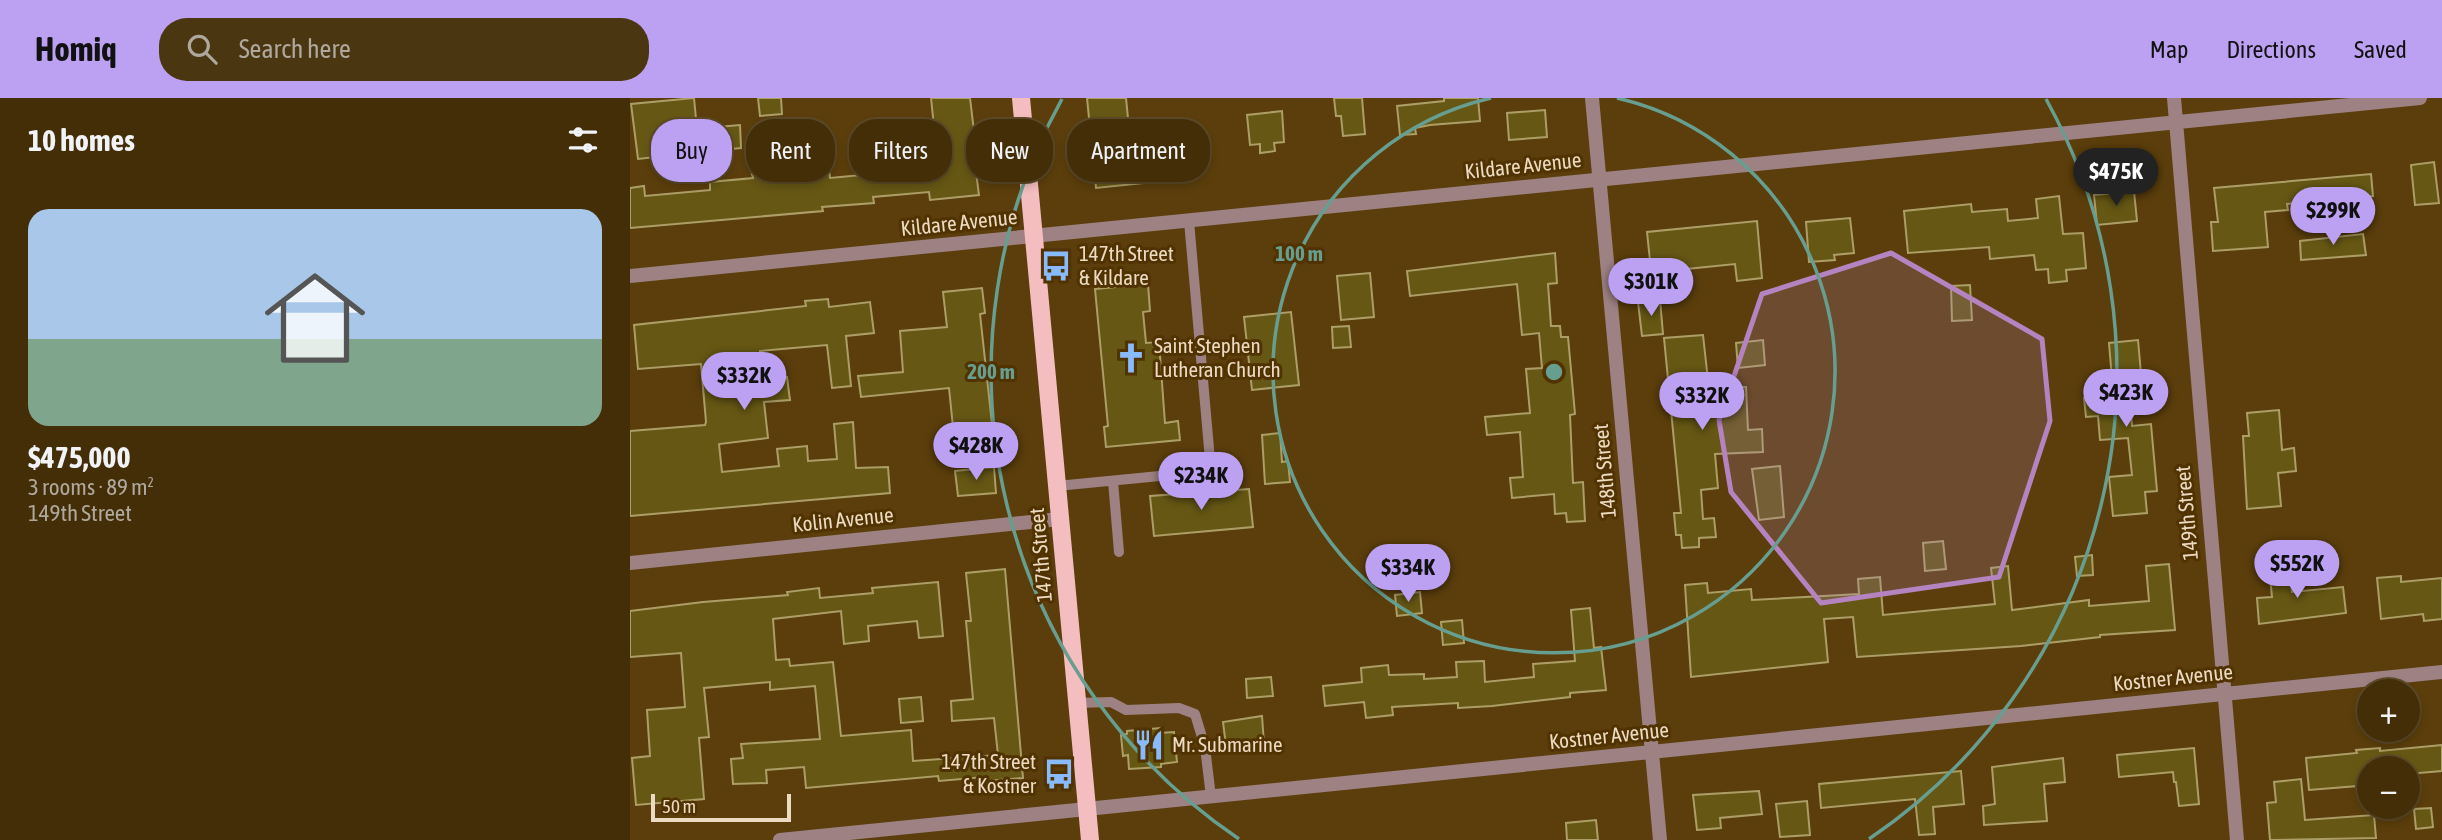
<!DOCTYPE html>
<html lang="en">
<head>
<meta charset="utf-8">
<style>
	body { margin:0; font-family:"Asap Condensed",sans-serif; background:#4b3612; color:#f1f3f6; height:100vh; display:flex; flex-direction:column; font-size:26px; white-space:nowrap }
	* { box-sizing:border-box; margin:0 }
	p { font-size:23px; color:#afa89c }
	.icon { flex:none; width:38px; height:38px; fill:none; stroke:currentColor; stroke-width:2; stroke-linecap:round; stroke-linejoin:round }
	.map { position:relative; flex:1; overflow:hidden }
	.side { display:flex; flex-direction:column; background:#442e08; width:630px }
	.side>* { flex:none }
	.top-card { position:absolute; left:21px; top:21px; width:665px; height:63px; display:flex; gap:14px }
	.fabs { position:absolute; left:1727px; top:581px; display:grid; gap:14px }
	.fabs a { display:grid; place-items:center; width:63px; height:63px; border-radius:50%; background:#442e08; box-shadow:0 4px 10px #0003,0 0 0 2px #5c4a29; font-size:35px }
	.scale { position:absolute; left:21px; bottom:18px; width:140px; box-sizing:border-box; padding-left:7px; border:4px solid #ecdac2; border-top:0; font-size:19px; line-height:24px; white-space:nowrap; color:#ecdac2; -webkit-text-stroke:5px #503300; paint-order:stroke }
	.price { position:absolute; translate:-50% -60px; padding:0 16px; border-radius:24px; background:#bca0f2; color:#111; font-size:23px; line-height:46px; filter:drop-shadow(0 2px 4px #0008) }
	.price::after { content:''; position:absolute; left:50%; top:42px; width:21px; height:16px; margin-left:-10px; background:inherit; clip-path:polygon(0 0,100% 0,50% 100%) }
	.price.on { background:#222; color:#fff }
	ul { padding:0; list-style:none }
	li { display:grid; align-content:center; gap:14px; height:371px; padding:0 28px }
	li span { display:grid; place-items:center; height:217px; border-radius:21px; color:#555 }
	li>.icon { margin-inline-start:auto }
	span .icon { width:126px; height:126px; fill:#fffc; stroke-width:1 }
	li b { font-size:30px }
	h2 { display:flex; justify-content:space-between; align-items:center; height:84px; padding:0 28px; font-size:30px }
	.tag { padding:0 24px; border-radius:28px; background:#442e08; box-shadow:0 4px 10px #0003,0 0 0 2px #5c4a29; font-size:24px; line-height:63px }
	.tag.on { background:#bca0f2; color:#111 }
	header { display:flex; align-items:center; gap:42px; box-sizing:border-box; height:98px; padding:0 35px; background:#bca0f2; color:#111 }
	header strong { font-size:33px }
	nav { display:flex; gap:38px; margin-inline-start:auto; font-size:24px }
	.search { width:490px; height:63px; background:#4b3612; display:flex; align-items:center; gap:18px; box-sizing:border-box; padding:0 24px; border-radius:28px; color:#afa89c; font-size:26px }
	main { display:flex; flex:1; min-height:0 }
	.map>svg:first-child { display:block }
	.building { fill:#665714; stroke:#ac9e67; stroke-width:2 }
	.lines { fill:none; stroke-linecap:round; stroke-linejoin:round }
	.lane { stroke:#9d8183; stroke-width:10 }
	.street { stroke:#9d8183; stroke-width:14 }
	.primary { stroke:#f4bdbf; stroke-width:18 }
	.marked { fill:#b483c0; fill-opacity:0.2; stroke:#b483c0; stroke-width:5; stroke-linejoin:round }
	.ring { fill:none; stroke:#679e90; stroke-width:3.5 }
	.labels { text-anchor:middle; stroke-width:6; stroke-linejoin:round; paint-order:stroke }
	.street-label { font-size:21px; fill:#ecdac2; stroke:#503300 }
	.poi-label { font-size:21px; fill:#ecdac2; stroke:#503300; text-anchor:start }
	.centre { fill:#679e90; stroke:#503300; stroke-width:3.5 }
	.ring-label { font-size:21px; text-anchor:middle; font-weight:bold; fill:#679e90; stroke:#503300; stroke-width:6; stroke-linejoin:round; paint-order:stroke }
</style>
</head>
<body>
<header>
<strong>Homiq</strong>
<div class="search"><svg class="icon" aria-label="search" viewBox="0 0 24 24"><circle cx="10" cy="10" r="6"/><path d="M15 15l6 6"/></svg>Search here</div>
<nav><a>Map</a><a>Directions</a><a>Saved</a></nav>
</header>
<main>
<section class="side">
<h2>10 homes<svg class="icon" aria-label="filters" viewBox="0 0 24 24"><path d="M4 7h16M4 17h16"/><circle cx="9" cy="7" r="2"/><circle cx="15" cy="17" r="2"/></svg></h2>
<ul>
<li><span style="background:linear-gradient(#a9c7e8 60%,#7fa58c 0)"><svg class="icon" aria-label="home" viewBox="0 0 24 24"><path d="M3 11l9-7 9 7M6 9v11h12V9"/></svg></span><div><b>$475,000</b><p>3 rooms · 89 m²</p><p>149th Street</p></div></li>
</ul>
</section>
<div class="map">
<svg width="1812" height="742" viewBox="0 0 1812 742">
	<rect width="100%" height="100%" fill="#5b3e0b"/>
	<!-- building -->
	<path class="building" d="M64,0l2,21 -17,2 3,33 -44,5 -7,-55z
		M128,0h23l1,16 -22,2z
		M301,0h39l7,58 -3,1 5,38 -49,5 -1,-8 -56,5 1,6 -52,4 1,4 -193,17v-40l14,-2 1,10 65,-6v-8l43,-4 -1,-4 33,-3v2l44,-4 1,9 96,-9 -3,-32 12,-1z
		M457,0h39l6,61 38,-3 2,24 -76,8z
		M704,0h28l3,36 -22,2 -2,-20h-5z
		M814,0h34l2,23 -50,4 -15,3 1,6 -16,1 -3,-29 47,-5z
		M915,12l2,27 -38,3 -2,-27z
		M652,13l2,31 -10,1 1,8 -15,2v-9l-10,1 -3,-30z
		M110,27l1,23 -22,2 -2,-23z
		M1804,64l5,41 -24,2 -4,-40z
		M1741,76l2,22 -86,8 1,6 -23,2 3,35 -55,4 -2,-29h7l-4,-34z
		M1504,93l3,30 -40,4 -3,-30z
		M1429,98l4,38 20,-1 3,35 -20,2 1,11 -18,2 -1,-14 -12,1 -2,-15 -44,4 -1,-12 -81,6 -4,-42 67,-7 1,8 35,-3 1,12 30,-3 -2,-19z
		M1220,120l4,35 -20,2 1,5 -26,2 -3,-40z
		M1127,123l5,57 -25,3 -2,-17 -58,6 1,16 -25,3 -6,-57z
		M1733,136l3,21 -65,5 -1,-19z
		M925,155l2,30 -9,1 3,42h9l1,11h7l7,77 -5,1 3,68 10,-1 2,39 -18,1 -1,-9 -11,1 -1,-20 -42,4 -2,-20 13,-1 -3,-45 -33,3 -2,-18 45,-4 -4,-44 16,-1 -3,-35 -17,2 -5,-51 -107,12 -3,-25z
		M740,175l4,44 -33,3 -4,-44z
		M518,186l2,27 -7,1 3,31 13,-1 6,81 13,-2 2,19 -74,7 -2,-20 4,-1 -13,-137z
		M1340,187l2,35 -20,1 -1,-35z
		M352,190l3,25 -5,1 13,119 -39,4 -5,-49 -88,9 -3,-21 45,-4 -3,-41 47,-4 -4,-35z
		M198,201l1,8 41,-5 4,31 -28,3 5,50 -19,2 -5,-43 -67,6 3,28 24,-2 3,23 -26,2 4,36 -49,6 3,28 57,-6 -2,-17 30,-3 1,15 29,-2 -3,-35 19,-2 3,46 32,-1 2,26 -260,23v-85l75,-6 1,-3 -5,-58 -63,5 -4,-44 172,-19 -1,-5z
		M1030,201l3,35 -21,2 -4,-34z
		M661,214l8,73 -47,5 -8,-73z
		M719,228l2,21 -18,1 -1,-21z
		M1073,237l6,54 37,-2 2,43 14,-1 1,23 -48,2 3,34 -17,2 2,29 11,-1 2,19 -17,1v9l-17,1 -1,-13h-5l-2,-22h7l-17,-175z
		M1133,242l2,25 -27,3 -2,-25z
		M1508,242l5,56 -13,1 2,29 19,-2 6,67 -12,1 2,21 -34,3 -4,-39 23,-2 -4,-37 -28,2 -2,-24 -12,1 -2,-19 24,-2 -2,-17h6l-3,-36z
		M1649,312l3,40 12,-2 2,23 -18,2 3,33 -34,3 -4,-73h6l-2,-23z
		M650,335l2,29 6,-1 2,21 -25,2 -3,-49z
		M1150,368l4,51 -25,3 -7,-51z
		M364,369l2,26 -38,3 -3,-25z
		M619,391l4,38 -99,9 -4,-40z
		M1313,443l3,28 -21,2 -2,-28z
		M1462,457l1,20 -16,1 -2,-19z
		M1539,466l6,66 -75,5v2l-79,9 -164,11 -4,-40 -29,2 4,43 -137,15 -6,-92 22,-2 1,10 43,-4 1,11 107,-6 -1,-15 22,-2 3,38 112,-11 -4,-36 17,-2 4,44 77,-10v6l60,-5 -3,-35z
		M1660,468l2,26 51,-5 3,26 -87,11 -2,-26 15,-1 -3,-30z
		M375,471l18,209 -38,3 -1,-4 -45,4 -1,-5 -132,12 -2,-21 -38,3 1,13 -34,1 -2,-25 12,-1 -2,-14 79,-5 -5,-53 -45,4v-8l-66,6 5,49 -10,1 5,61 -68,6 -4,-47 18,-2 -3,-46 38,-3 -4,-54 -51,4v-46l73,-9 85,-7 -1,-3 32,-4 1,10 53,-5 -1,-5 66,-6 5,54 -24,2 -2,-17 -49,5 1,15 -25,3 -3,-33 -68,8 3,41 13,-1 1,7 43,-4 8,74 70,-6 2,31 85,-6 -4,-37 -42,3 -1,-20 22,-2 -7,-78h5l-5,-48z
		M1771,478v6l41,-4v41l-18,2 -1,-7 -42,5 -4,-41z
		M790,494l2,21 -25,3 -2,-21z
		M960,510l4,40 7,-1 5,43 -36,3v4l-78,9 -34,2v-5l-66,4 1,8 -27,3 -2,-16 -39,4 -2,-20 39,-4 -1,-14 27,-3 1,10 35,-1v5l33,-2 -1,-15 28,-1 1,21 49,-5 -1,-13 42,-3 -4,-51z
		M832,522l2,23 -21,2 -2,-23z
		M641,579l2,19 -26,2 -1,-19z
		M291,599l2,24 -22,2 -2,-24z
		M632,618l2,28 -38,2 -3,-24z
		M530,630v5l14,-1 3,30 -16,2v3l-32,2 -1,-14 -5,1 -2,-21 6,-1v-3z
		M1812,647v26l-34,3v-6h-38v17l-61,5 -3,-32 51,-5 -1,-3 24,-2v3z
		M1564,650l5,56 -20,2 -3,-24h-2l-1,-10 -54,5 -2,-22z
		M1433,660l2,24 -21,2 3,37 -63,4 -1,-19 12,-2 -3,-37z
		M1331,673l3,33 -31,3 2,27 -16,1 -4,-36 -94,9 -2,-24z
		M1671,681l4,41 69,-5 2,23 -106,2 -3,-37 9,-1 -2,-20z
		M1129,693l3,23 -42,4 1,10 -24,2 -4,-35z
		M1177,703l3,34 -30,2 -4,-33z
		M1801,710l2,19 -17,2 -2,-20z
		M966,722l2,20h-31l-1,-17z"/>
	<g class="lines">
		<!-- lane -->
		<path class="lane" d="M483,383l6,71
			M427,388l154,-15 -22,-250
			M447,605l34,-1 15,8 53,-2 16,6 10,33 6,50"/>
		<!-- street -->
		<path class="street" d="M962,0l68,742
			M1544,0l63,742
			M0,178l1790,-178
			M0,465l430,-44
			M150,742l1662,-168"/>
		<!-- primary -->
		<path class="primary" d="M391,0l69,742"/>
	</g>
	<!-- marked area -->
	<path class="marked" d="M1261,155l151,86 8,82 -51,156 -178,26 -90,-111 -12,-72 43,-126z"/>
	<!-- distance rings -->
	<g class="ring">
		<path d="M987 0A281 281 0 1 1 861 0"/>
		<path d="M609 741A563 563 0 0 1 432 1M1416 1A563 563 0 0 1 1239 741"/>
	</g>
	<!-- icons -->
	<defs>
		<g id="bus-bare" transform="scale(2.415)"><path d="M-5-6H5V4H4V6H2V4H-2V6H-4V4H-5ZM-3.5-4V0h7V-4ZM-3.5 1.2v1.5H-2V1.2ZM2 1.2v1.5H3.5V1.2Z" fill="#88bafc" stroke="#503300" stroke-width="2.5" paint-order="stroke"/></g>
		<g id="church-bare" transform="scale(2.415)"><path d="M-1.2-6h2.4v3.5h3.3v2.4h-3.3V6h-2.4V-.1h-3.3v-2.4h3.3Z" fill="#88bafc" stroke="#503300" stroke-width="2.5" paint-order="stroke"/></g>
		<g id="restaurant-bare" transform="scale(2.415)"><path d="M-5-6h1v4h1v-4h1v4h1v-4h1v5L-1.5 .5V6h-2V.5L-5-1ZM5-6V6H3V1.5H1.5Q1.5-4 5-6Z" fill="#88bafc" stroke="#503300" stroke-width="2.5" paint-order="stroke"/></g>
	</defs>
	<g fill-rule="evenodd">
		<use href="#bus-bare" x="426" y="168"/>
		<use href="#church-bare" x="501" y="260"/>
		<use href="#restaurant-bare" x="519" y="647"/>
		<use href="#bus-bare" x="429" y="676"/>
	</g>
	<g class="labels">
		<!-- street labels -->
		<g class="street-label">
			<text transform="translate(893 68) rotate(-6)" y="7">Kildare Avenue</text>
			<text transform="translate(329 125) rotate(-6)" y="7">Kildare Avenue</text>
			<text transform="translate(975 373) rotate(-95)" y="7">148th Street</text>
			<text transform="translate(1557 415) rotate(-95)" y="7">149th Street</text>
			<text transform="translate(213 422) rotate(-6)" y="7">Kolin Avenue</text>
			<text transform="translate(411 457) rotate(-95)" y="7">147th Street</text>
			<text transform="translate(1543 580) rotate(-6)" y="7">Kostner Avenue</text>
			<text transform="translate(979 638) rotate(-6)" y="7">Kostner Avenue</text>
		</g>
		<!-- poi labels -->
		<g class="poi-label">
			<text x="449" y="163">147th Street<tspan x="449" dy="24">&amp; Kildare</tspan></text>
			<text x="524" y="255">Saint Stephen<tspan x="524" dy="24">Lutheran Church</tspan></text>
			<text x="542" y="654">Mr. Submarine</text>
			<text x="406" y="671" text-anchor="end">147th Street<tspan x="406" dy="24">&amp; Kostner</tspan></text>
		</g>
	</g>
	<circle cx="924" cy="274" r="10" class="centre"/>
	<g class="ring-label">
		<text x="669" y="163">100 m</text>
		<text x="361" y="281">200 m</text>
	</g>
</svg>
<div class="fabs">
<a>+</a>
<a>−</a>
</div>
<div class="scale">50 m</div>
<b class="price on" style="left:1486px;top:110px">$475K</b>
<b class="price" style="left:1703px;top:149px">$299K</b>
<b class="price" style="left:1021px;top:220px">$301K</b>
<b class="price" style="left:114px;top:314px">$332K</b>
<b class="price" style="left:1496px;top:331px">$423K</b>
<b class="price" style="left:1072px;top:334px">$332K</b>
<b class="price" style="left:346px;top:384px">$428K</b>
<b class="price" style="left:571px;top:414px">$234K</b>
<b class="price" style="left:1667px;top:502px">$552K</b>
<b class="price" style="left:778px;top:506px">$334K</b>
<div class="top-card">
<a class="tag on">Buy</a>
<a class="tag">Rent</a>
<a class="tag">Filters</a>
<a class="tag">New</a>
<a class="tag">Apartment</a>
</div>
</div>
</main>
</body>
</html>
